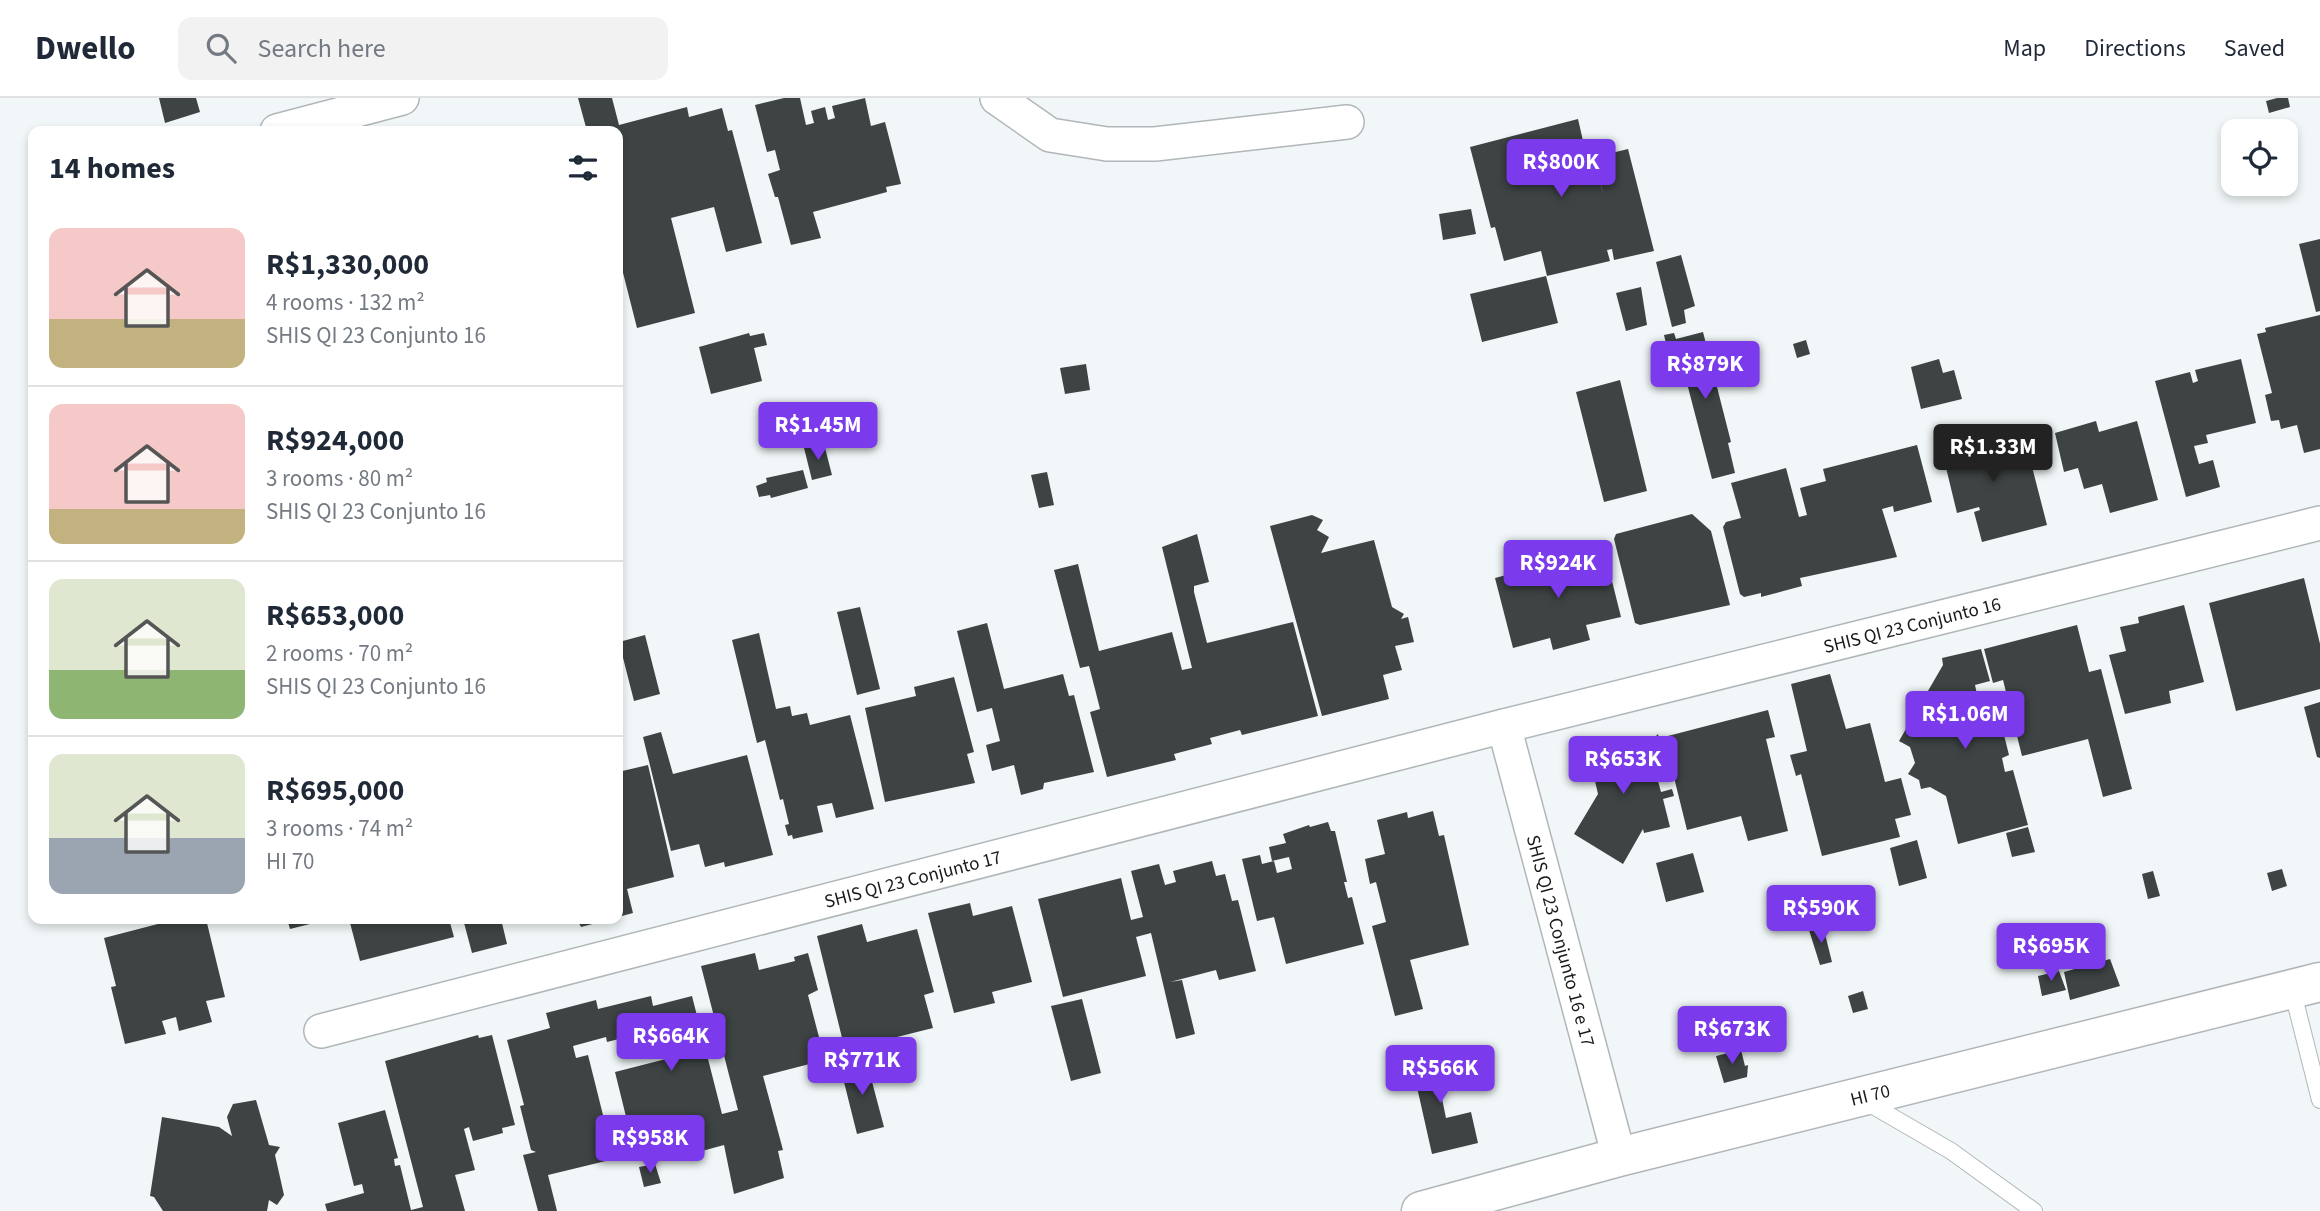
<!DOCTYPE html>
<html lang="en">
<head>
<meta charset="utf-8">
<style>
	body { margin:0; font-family:"Source Sans 3",sans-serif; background:#f2f2f3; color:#1f2937; height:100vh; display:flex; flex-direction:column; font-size:26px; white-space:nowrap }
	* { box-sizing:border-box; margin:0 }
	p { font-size:23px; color:#747a83 }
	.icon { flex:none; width:38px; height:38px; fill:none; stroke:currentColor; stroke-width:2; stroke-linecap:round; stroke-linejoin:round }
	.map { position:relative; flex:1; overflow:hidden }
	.panel { position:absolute; left:28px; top:28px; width:595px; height:798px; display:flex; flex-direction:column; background:#fff; border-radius:14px; box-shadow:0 4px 10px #0003 }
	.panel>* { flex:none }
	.tools { position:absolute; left:2221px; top:21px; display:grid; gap:14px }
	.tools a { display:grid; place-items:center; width:77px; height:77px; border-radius:14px; background:#fff; box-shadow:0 4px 10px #0003; font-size:35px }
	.price { position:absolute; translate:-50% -60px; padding:0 16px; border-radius:7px; background:#7c3aed; color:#fff; font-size:23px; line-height:46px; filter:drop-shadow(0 2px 4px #0008) }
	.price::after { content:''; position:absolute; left:50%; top:42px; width:21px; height:16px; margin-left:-10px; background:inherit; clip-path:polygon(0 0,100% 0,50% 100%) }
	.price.on { background:#222; color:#fff }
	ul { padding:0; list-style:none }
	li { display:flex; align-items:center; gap:21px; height:175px; padding:0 21px }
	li+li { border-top:2px solid #e0e1e3 }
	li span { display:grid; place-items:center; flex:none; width:196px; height:140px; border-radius:14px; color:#555 }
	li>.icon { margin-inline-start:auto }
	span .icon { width:84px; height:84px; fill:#fffc; stroke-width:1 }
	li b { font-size:30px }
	h2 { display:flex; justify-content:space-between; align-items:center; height:84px; padding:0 21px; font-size:30px }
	header { display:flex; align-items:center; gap:42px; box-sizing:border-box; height:98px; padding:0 35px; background:#fff; border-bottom:2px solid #e0e1e3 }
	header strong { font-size:33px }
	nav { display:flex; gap:38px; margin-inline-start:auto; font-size:24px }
	.search { width:490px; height:63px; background:#f2f2f3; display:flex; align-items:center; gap:18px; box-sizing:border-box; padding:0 24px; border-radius:14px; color:#747a83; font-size:26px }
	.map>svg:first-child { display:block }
	.building { fill:#3e4344 }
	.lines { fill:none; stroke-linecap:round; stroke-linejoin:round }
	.service-casing { stroke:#b1b7b8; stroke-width:18 }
	.minor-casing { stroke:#b1b7b8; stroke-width:36 }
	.tertiary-casing { stroke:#b1b7b8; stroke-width:41 }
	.service { stroke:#fff; stroke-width:16 }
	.minor { stroke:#fff; stroke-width:33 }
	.tertiary { stroke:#fff; stroke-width:38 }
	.labels { text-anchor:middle; stroke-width:7; stroke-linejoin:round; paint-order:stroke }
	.street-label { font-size:19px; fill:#181a1a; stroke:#fff }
</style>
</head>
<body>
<header>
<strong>Dwello</strong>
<div class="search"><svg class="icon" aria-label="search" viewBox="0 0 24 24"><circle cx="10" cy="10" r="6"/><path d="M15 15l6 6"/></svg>Search here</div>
<nav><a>Map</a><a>Directions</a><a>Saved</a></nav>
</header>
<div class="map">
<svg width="2320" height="1113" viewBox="0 0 2320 1113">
	<rect width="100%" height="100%" fill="#f1f7f8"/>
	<!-- building -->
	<path class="building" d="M159,0h37l4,14 -35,11z
		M578,0h34l7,27 68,-18 2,10 33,-9 6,23 4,-1 30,113 -36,9 -12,-45 -43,11 24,95 -58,15 -19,-75v-122h-31z
		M784,0h16l6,27 8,-2 -3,-12 14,-4 3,13 7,-2 -3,-12 33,-8 6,28 14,-4 16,62 -15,3 1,5 -74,20 8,26 -30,7 -13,-48h-3l-7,-23 12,-4 -5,-20 -8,2 -12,-47z
		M2277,0h11l2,9 -21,6 -3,-12z
		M1578,21l12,52 7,-2 6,25 -8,-37 33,-8 26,102 -40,9 -2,-11 -5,1 3,11 -63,15 -6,-25 -37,10 -9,-34 -4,1 -21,-81z
		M1471,111l5,25 -33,6 -4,-26z
		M2320,141v72l-4,1 -17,-68z
		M1681,157l14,51 -11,4 2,13 -14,4 -16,-65z
		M1546,178l12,47 -76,19 -12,-48z
		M1641,189l6,38 -21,6 -10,-38z
		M2320,217v134l-16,4 -7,-28 -16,4 -2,-9 -8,1 -6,-26 7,-2 -15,-59 9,-2 -1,-4z
		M1703,234l28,110 -3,1 7,30 -23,6 -34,-130 -10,3 -4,-17 10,-2 2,6z
		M749,235l1,3 14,-3 3,12 -13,3 8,33 -51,13 -12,-47z
		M1806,242l4,14 -13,4 -4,-14z
		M1939,261l4,14 11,-3 8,29 -41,10 -10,-42z
		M2241,261l15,64 -50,12 2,8 -14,3 5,18 14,-4 7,27 -34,10 -31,-116 35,-9 3,11 5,-2 -3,-11z
		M1086,266l4,26 -25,4 -5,-26z
		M1620,282l27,111 -43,11 -28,-110z
		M2096,323l3,11 38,-11 21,79 -48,13 -8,-29 -18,5 -6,-21 -14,4 -9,-39z
		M2004,329l8,32 17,-4 18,70 -65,17 -8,-30 6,-2 -1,-3 -22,6 -17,-70z
		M824,346l8,31 -20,5 -8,-32z
		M1917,347l15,57 -38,10 -1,-6 -11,3 15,48 -97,21 2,8 -41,11v-4l-17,4 -4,-3 -17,-67 3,-5 15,-4 -10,-35 55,-15 13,49 8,-2 -7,-27 26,-7 -3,-12z
		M803,372l5,18 -37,10 -1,-3 -11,2 -3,-11 11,-4 -1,-4z
		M1047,374l7,33 -15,3 -8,-33z
		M1692,416l19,17 19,74 -90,20 -5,-2 -21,-84 2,-5z
		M1312,417l11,5 -6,10 12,7 -8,16 53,-13 18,67 12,7 -3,5 7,-2 6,25 -19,4 7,24 -19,5 6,24 -67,17 -52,-190z
		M1197,436l12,48 -15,4v6l13,51 86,-21 25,94 -76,19 -2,-5 -30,8 2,6 -38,10 2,6 -69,17 -17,-65 10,-3 -4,-16 -7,-27 -9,2 -26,-98 24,-6 21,87 73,-19 10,38 10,-2 -30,-121z
		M1604,451l17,68 -35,8 4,15 -37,10 -3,-12 -37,10 -18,-70z
		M2304,480l16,66v45l-84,22 -27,-108z
		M2184,507l20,77 -35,9 2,12 -46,11 -16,-59 17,-4 -6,-24 19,-4 -1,-6z
		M860,509l20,82 -23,6 -20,-83z
		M987,525l17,66 59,-15 6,22 5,-1 20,77 -50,11 -1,6 -22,6 -7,-30 -22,6 -6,-26 14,-4 -8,-33 -15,4 -20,-81z
		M2077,527l12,47 12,-3 31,120 -29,8 -15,-58 -66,17 -19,-76 -10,3 -9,-34z
		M759,535l17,76 14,-3 2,10 15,-3 3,12 40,-10 24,94 -38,9 -4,-15 -15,3 6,26 -30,7 -1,-4 -4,1 -3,-11 4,-1 -6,-25 -3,1 -15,-60 -8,3 -25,-103z
		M645,537l15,59 -26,7 -15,-59z
		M1981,551l9,32 -15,4 3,14 16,-4 15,60 -7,3 3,14 8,-2 15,55 -70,19 -12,-48 -16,-9 -9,2 -2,-9 -11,-6 7,-11 -5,-16 -11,-6 44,-76 -1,-7z
		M1830,576l16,55 24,-6 15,59 16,-4 10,37 -16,4 5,18 -78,19 -21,-82 -5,2 -6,-21 17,-4 -16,-67z
		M954,579l20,75 -7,2 8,29 -90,19 -20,-94 51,-12 -2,-9z
		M2320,604v56l-3,-1 -13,-50z
		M1768,612l7,27 -9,2 22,92 -40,10 -7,-25 -54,14 -23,-93z
		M661,634l12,42 74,-19 26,100 -48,12 -1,-5 -19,5 -6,-23 -28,7 -28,-114z
		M1658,636l5,22 -11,3 9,33 11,-3 2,7 -11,3 7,28 -26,6 -1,-4 -20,35 -49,-30 24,-40 -3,-13 -11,-9 -2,-13 4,-9 8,-6 11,-1 2,4 40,-10 2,6z
		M648,667l26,112 -47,12 6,24 -15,4v-145z
		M1433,713l6,25 5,-1 25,110 -59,15 13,49 -28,7 -23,-90 14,-4 -10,-40 -6,2 -5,-25 20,-5 -8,-34 30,-8 1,6z
		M1328,724l3,9h4l12,51h-3l4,16 4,-1 12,47 -78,20 -12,-47 -17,4 -15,-62 18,-4 2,9 12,-3 3,12 15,-4 -3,-12 -17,4 -3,-14 17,-4 -3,-9 26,-9 1,2z
		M2028,729l7,25 -23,5 -6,-24z
		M1917,742l10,38 -28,8 -9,-38z
		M1693,755l11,39 -38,10 -10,-39z
		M1212,763l4,15 9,-2 7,27 6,-1 18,71 -37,9 -3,-10 -46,12 12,-2 13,54 -19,5 -25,-106 -15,4 10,39 -83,21 -25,-98 83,-21 10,42 12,-3 -12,-46 28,-7 6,21 11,-3 -3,-11z
		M2282,771l5,17 -15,5 -5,-18z
		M2153,773l7,25 -12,3 -6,-25z
		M970,805l3,13 39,-10 20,76 -40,10 3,11 -41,10 -26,-100z
		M177,821h29l19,78 -19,4 6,21 -33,9 -3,-14 -14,4 4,13 -41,10 -14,-57 5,-1 -12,-48z
		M287,821h39v1l-36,9z
		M349,821h100l5,18 -94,24z
		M463,821h38l6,25 -35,9z
		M577,821h31v1l-27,7z
		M862,826l5,18 50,-13 17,63 -10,3 9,33 -88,22 -28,-114z
		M1823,828l9,36 -12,3 -11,-35z
		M755,855l4,17 36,-9 -1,-4 14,-4 10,37 -10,5 17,65 -62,16 20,74 -5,1 6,27 -50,16 -10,-49 -33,9 -7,-27 -52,14 -17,-69 51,-13 -8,-30 -51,13 -1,-5 -33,9 3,12 12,-3 26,104 -66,16 9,36h-19l-15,-56 13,-3 -5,-2 -11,-44 4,-1 -17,-65 43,-12 -4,-15 50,-13 2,9 53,-13 2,10 39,-10 30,118 16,-4 -37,-144z
		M2110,861l10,27 -50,14 -6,-28z
		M2059,873l7,19 -24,6 -4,-20z
		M1863,893l5,18 -15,4 -5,-17z
		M1082,901l19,74 -30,8 -20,-75z
		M478,937l1,3 13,-3 23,90 -13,3 1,5 -30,8 -4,-14 -5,2 11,41 -20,5 10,36h-138l-2,-7 39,-11 -2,-9 -8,2 -16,-63 47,-13 13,48 -4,1 1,7 5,-1 11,45 12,-3 -38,-146z
		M1443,950l7,33 -11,3 7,34 25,-6 7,31 -46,11 -22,-98z
		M1741,952l4,16 3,-1 -1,12 -23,6 -8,-27z
		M866,961l18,68 -27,7 -17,-68z
		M256,1002l13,45 11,2 -5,8 9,40 -7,10 -8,-5 -2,11h-104l-9,-14 -4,-1 12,-79 57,10 13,9 -5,-19 6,-13z
		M655,1066l6,19 -17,4 -5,-20z"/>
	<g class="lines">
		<!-- service casing -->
		<g class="service-casing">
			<path id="service" d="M2292,891l28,111
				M1863,1002l88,51 83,60"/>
		</g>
		<!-- minor casing -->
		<g class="minor-casing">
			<g id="minor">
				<path d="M997,0l53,37 57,9h48l192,-22"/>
				<path d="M277,33l125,-33"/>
				<path id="s1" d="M1504,628l115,431"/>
				<path id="s2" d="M321,933l1183,-305 816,-203"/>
			</g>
		</g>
		<!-- tertiary casing -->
		<g class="tertiary-casing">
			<g id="tertiary">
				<path id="s3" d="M1421,1113l198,-54 701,-175"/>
			</g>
		</g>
		<!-- service -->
		<use href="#service" class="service"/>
		<!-- minor -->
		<use href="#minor" class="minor"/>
		<!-- tertiary -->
		<use href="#tertiary" class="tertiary"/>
	</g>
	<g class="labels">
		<!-- street labels -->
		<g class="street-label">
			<text dy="7" stroke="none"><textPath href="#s2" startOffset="1642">SHIS QI 23 Conjunto 16</textPath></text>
			<text dy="7" stroke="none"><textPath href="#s2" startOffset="611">SHIS QI 23 Conjunto 17</textPath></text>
			<text dy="7" stroke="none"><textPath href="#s1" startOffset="222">SHIS QI 23 Conjunto 16 e 17</textPath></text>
			<text dy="7" stroke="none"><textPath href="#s3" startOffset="464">HI 70</textPath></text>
		</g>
	</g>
</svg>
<div class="tools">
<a><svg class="icon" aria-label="locate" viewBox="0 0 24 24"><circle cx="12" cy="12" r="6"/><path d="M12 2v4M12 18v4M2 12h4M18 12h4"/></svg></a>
</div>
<b class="price" style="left:1561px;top:101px">R$800K</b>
<b class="price" style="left:1705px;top:303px">R$879K</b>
<b class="price" style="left:818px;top:364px">R$1.45M</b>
<b class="price on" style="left:1993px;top:386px">R$1.33M</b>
<b class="price" style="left:1558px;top:502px">R$924K</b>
<b class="price" style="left:1965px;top:653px">R$1.06M</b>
<b class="price" style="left:1623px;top:698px">R$653K</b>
<b class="price" style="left:1821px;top:847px">R$590K</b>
<b class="price" style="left:2051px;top:885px">R$695K</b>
<b class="price" style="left:1732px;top:968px">R$673K</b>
<b class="price" style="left:671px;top:975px">R$664K</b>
<b class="price" style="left:862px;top:999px">R$771K</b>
<b class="price" style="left:1440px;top:1007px">R$566K</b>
<b class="price" style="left:650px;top:1077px">R$958K</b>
<section class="panel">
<h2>14 homes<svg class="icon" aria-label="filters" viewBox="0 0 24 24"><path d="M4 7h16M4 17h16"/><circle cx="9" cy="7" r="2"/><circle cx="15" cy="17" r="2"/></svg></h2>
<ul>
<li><span style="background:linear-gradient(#f6c9c9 65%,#c2b280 0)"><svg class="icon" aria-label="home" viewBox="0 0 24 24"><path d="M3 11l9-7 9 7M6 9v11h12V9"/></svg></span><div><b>R$1,330,000</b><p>4 rooms · 132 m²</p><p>SHIS QI 23 Conjunto 16</p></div></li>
<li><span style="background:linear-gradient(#f6c9c9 75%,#c2b280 0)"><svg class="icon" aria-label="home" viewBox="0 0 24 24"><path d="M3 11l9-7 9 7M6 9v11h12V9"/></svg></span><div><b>R$924,000</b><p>3 rooms · 80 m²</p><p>SHIS QI 23 Conjunto 16</p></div></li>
<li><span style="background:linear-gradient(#dfe7d0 65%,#8fb573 0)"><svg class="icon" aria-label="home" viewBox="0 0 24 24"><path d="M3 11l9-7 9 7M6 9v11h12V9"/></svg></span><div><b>R$653,000</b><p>2 rooms · 70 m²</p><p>SHIS QI 23 Conjunto 16</p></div></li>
<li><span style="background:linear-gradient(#dfe7d0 60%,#9aa5b1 0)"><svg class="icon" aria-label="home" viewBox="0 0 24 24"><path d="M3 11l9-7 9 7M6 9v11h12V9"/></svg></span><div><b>R$695,000</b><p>3 rooms · 74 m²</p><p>HI 70</p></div></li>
</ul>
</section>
</div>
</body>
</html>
